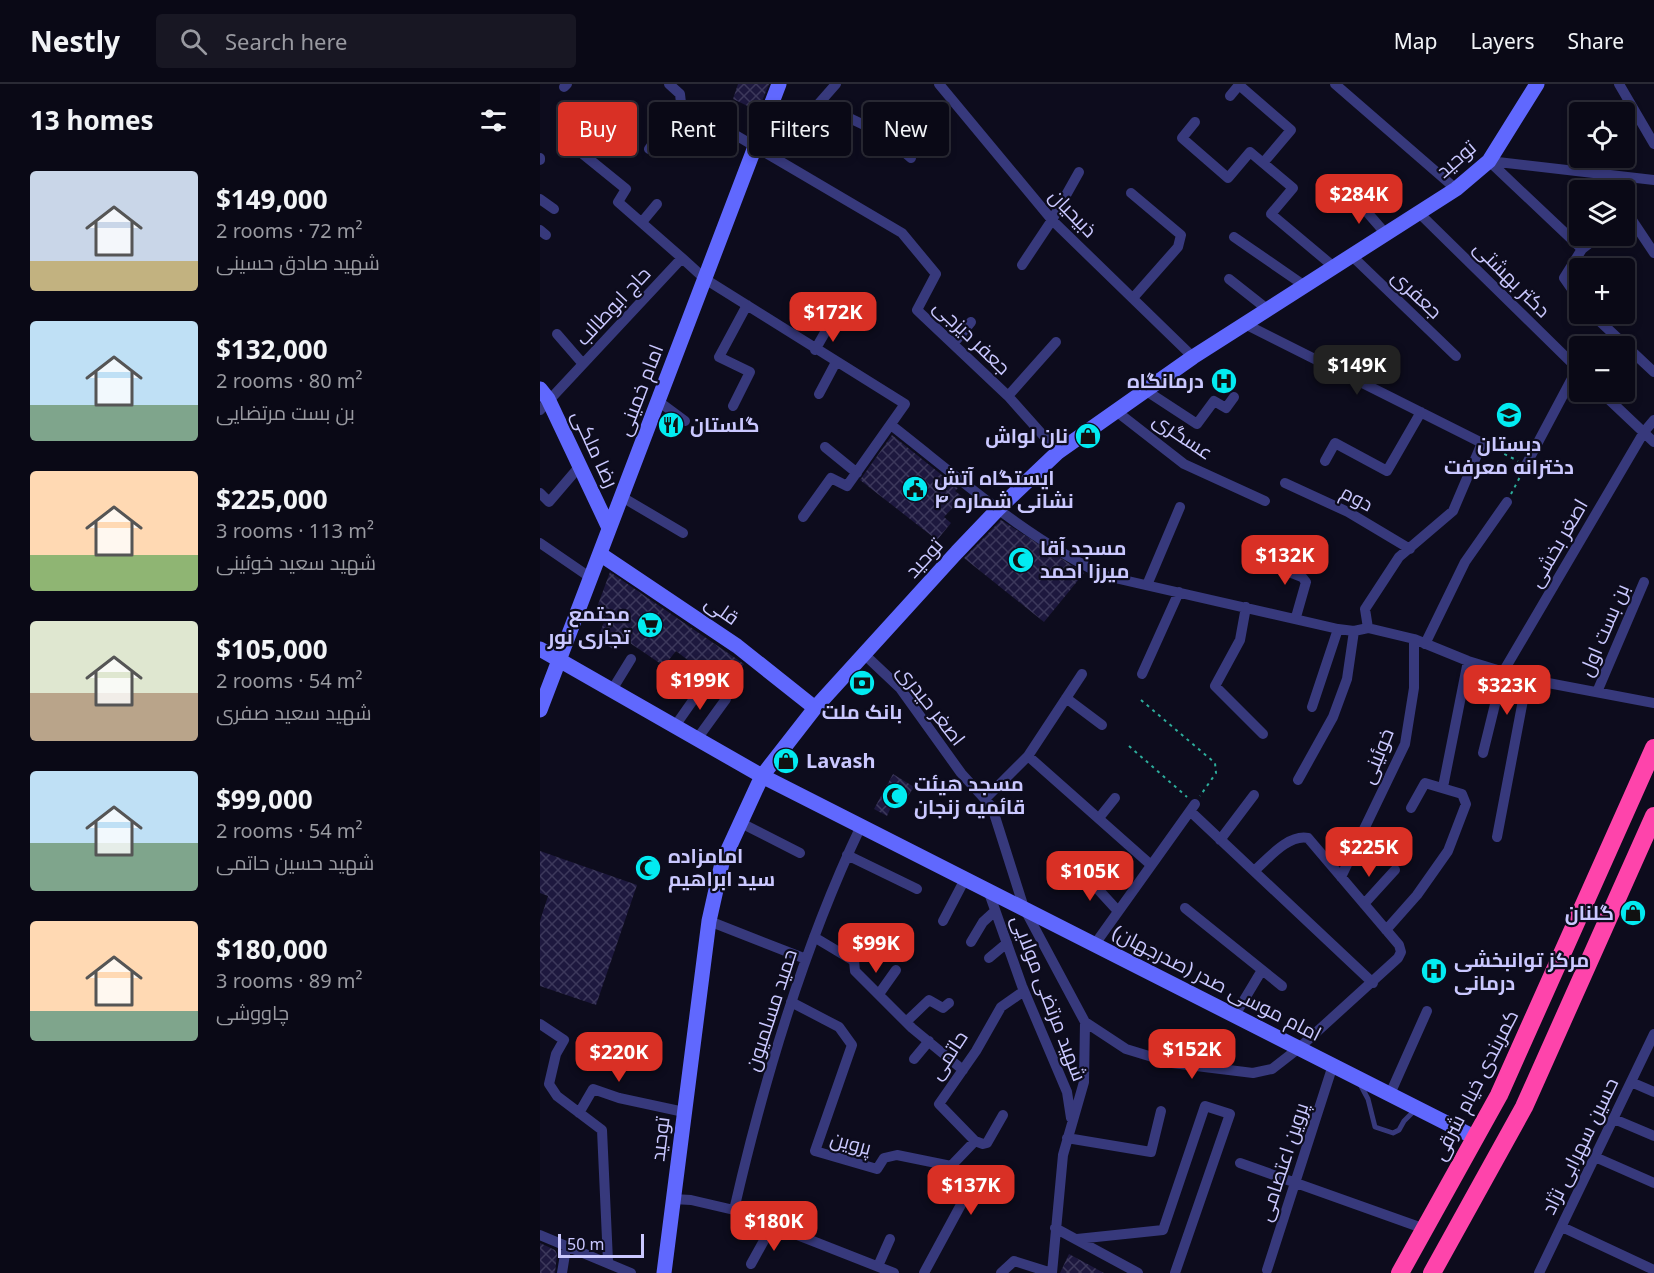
<!DOCTYPE html>
<html lang="en">
<head>
<meta charset="utf-8">
<style>
	body { margin:0; font-family:"Noto Sans",Cairo,sans-serif; background:#181723; color:#f1f3f6; height:100vh; display:flex; flex-direction:column; font-size:22px; white-space:nowrap }
	* { box-sizing:border-box; margin:0 }
	p { font-size:20px; color:#999aa1 }
	.icon { flex:none; width:33px; height:33px; fill:none; stroke:currentColor; stroke-width:2; stroke-linecap:round; stroke-linejoin:round }
	.map { position:relative; flex:1; overflow:hidden }
	.drawer { display:flex; flex-direction:column; background:#0a0916; width:540px }
	.drawer>* { flex:none }
	.hud { position:absolute; left:18px; top:18px; width:570px; height:54px; display:flex; gap:12px }
	.buttons { position:absolute; left:1029px; top:18px; display:grid; gap:12px }
	.buttons a { display:grid; place-items:center; width:66px; height:66px; border-radius:6px; background:#0a0916; box-shadow:0 3px 9px #0003,0 0 0 2px #2a2a35; font-size:30px }
	.scale { position:absolute; left:18px; bottom:15px; width:86px; box-sizing:border-box; padding-left:6px; border:3px solid #cac8ff; border-top:0; font-size:16px; line-height:21px; white-space:nowrap; color:#cac8ff; -webkit-text-stroke:4px #0d0c1d; paint-order:stroke }
	.price { position:absolute; translate:-50% -51px; padding:0 14px; border-radius:12px; background:#d93025; color:#fff; font-size:20px; line-height:39px; filter:drop-shadow(0 2px 3px #0008) }
	.price::after { content:''; position:absolute; left:50%; top:36px; width:18px; height:14px; margin-left:-9px; background:inherit; clip-path:polygon(0 0,100% 0,50% 100%) }
	.price.selected { background:#222; color:#fff }
	ul { padding:0; list-style:none }
	li { display:flex; align-items:center; gap:18px; height:150px; padding:0 30px }
	li span { display:grid; place-items:center; flex:none; width:168px; height:120px; border-radius:6px; color:#555 }
	li>.icon { margin-inline-start:auto }
	span .icon { width:72px; height:72px; fill:#fffc; stroke-width:1 }
	li b { font-size:26px }
	h2 { display:flex; justify-content:space-between; align-items:center; height:72px; padding:0 30px; font-size:26px }
	.tag { padding:0 21px; border-radius:6px; background:#0a0916; box-shadow:0 3px 9px #0003,0 0 0 2px #2a2a35; font-size:21px; line-height:54px }
	.tag.selected { background:#d93025; color:#fff }
	header { display:flex; align-items:center; gap:36px; box-sizing:border-box; height:84px; padding:0 30px; background:#0a0916; border-bottom:2px solid #2a2a35 }
	header strong { font-size:28px }
	nav { display:flex; gap:33px; margin-inline-start:auto; font-size:21px }
	.search { width:420px; height:54px; background:#181723; display:flex; align-items:center; gap:15px; box-sizing:border-box; padding:0 21px; border-radius:6px; color:#999aa1; font-size:22px }
	main { display:flex; flex:1; min-height:0 }
	.map>svg:first-child { display:block }
	.building { fill:url(#building-cross-hatch) }
	.lines { fill:none; stroke-linecap:round; stroke-linejoin:round }
	.path { stroke:#2dad9c; stroke-width:2; stroke-dasharray:3 4.5; stroke-linecap:butt }
	.lane { stroke:#37397c; stroke-width:5 }
	.street { stroke:#37397c; stroke-width:10 }
	.secondary { stroke:#6068fe; stroke-width:15 }
	.highway { stroke:#fe44ab; stroke-width:18 }
	.labels { text-anchor:middle; stroke-width:4.5; stroke-linejoin:round; paint-order:stroke }
	.street-label { font-size:20px; fill:#cac8ff; stroke:#0d0c1d }
	.poi-label { font-size:20px; font-weight:bold; fill:#cac8ff; stroke:#0d0c1d; text-anchor:start }
</style>
</head>
<body>
<header>
<strong>Nestly</strong>
<div class="search"><svg class="icon" aria-label="search" viewBox="0 0 24 24"><circle cx="10" cy="10" r="6"/><path d="M15 15l6 6"/></svg>Search here</div>
<nav><a>Map</a><a>Layers</a><a>Share</a></nav>
</header>
<main>
<section class="drawer">
<h2>13 homes<svg class="icon" aria-label="filters" viewBox="0 0 24 24"><path d="M4 7h16M4 17h16"/><circle cx="9" cy="7" r="2"/><circle cx="15" cy="17" r="2"/></svg></h2>
<ul>
<li><span style="background:linear-gradient(#c9d6e8 75%,#c2b280 0)"><svg class="icon" aria-label="home" viewBox="0 0 24 24"><path d="M3 11l9-7 9 7M6 9v11h12V9"/></svg></span><div><b>$149,000</b><p>2 rooms · 72 m²</p><p>شهید صادق حسینی</p></div></li>
<li><span style="background:linear-gradient(#bfe0f5 70%,#7fa58c 0)"><svg class="icon" aria-label="home" viewBox="0 0 24 24"><path d="M3 11l9-7 9 7M6 9v11h12V9"/></svg></span><div><b>$132,000</b><p>2 rooms · 80 m²</p><p>بن بست مرتضایی</p></div></li>
<li><span style="background:linear-gradient(#ffd9b3 70%,#8fb573 0)"><svg class="icon" aria-label="home" viewBox="0 0 24 24"><path d="M3 11l9-7 9 7M6 9v11h12V9"/></svg></span><div><b>$225,000</b><p>3 rooms · 113 m²</p><p>شهید سعید خوئینی</p></div></li>
<li><span style="background:linear-gradient(#dfe7d0 60%,#b9a48a 0)"><svg class="icon" aria-label="home" viewBox="0 0 24 24"><path d="M3 11l9-7 9 7M6 9v11h12V9"/></svg></span><div><b>$105,000</b><p>2 rooms · 54 m²</p><p>شهید سعید صفری</p></div></li>
<li><span style="background:linear-gradient(#bfe0f5 60%,#7fa58c 0)"><svg class="icon" aria-label="home" viewBox="0 0 24 24"><path d="M3 11l9-7 9 7M6 9v11h12V9"/></svg></span><div><b>$99,000</b><p>2 rooms · 54 m²</p><p>شهید حسین حاتمی</p></div></li>
<li><span style="background:linear-gradient(#ffd9b3 75%,#7fa58c 0)"><svg class="icon" aria-label="home" viewBox="0 0 24 24"><path d="M3 11l9-7 9 7M6 9v11h12V9"/></svg></span><div><b>$180,000</b><p>3 rooms · 89 m²</p><p>چاووشی</p></div></li>
</ul>
</section>
<div class="map">
<svg width="1114" height="1189" viewBox="0 0 1114 1189">
	<defs>
		<pattern id="building-cross-hatch" width="8" height="8" patternUnits="userSpaceOnUse" patternTransform="scale(1.5)"><rect width="8" height="8" fill="#1d183e"/><path d="M0 0l8 8M0 8l8-8" fill="none" stroke="#3c385b"/></pattern>
	</defs>
	<rect width="100%" height="100%" fill="#0d0c1d"/>
	<!-- building -->
	<path class="building" d="M198,0h31l-11,27 -25,-12z
		M352,351l66,53 -3,3 8,6 -19,20 7,6 -14,17 -77,-60z
		M461,436l83,53 -40,49 -80,-64z
		M70,488l134,92 -17,26 -51,-39 -12,15 -40,-27 -9,11 -18,-10 9,-23 -10,-7z
		M353,690l21,13 -14,21 -8,-3 -5,11 -13,-7z
		M0,767l97,34 -41,120 -56,-19v-65l8,-25 -8,-3z
		M0,1159l15,7 2,4 -2,19h-15z
		M529,1170l35,19h-44z"/>
	<g class="lines">
		<!-- path -->
		<path class="path" d="M951,363l27,14
			M971,410l10,-19
			M601,616l74,63 1,10 -16,23
			M589,662l58,51"/>
		<!-- lane -->
		<path class="lane" d="M820,1000l8,15 7,28 18,6 6,-3 5,-9 12,-12"/>
		<!-- street -->
		<path class="street" d="M129,0l11,10 1,9
			M399,0l113,136 141,137
			M795,0l121,105
			M1079,0l35,60
			M24,3l3,-3
			M690,12l9,-11 52,45 -28,33
			M280,20l63,30 28,24
			M655,38l-13,16 46,40 22,-26 43,36 -22,26 63,53
			M33,62l53,43 -8,13 64,56
			M215,64h21l9,-6 51,-58
			M109,65l32,-46 221,130 34,41 -19,36 91,86 50,56
			M0,74v2
			M949,77l165,19
			M949,77l93,88
			M591,109l50,42 -3,12 -45,51
			M813,112l33,38
			M0,115l14,10
			M879,129l161,158
			M1084,133l8,3 22,33
			M102,138l15,-18
			M0,146l6,5
			M694,153l71,49
			M813,173l103,99
			M482,181l30,-45 27,-48
			M689,195l38,30
			M1040,217l-16,-23 18,-29 17,-13
			M1052,230l62,58
			M705,240l237,119 -29,68 -54,46 -34,52 3,19
			M17,250l26,30
			M413,260l18,-22
			M275,266l29,-51
			M605,306l52,34 17,-23 12,7 8,-11
			M1061,308l53,50
			M279,310l17,-32
			M468,312l48,-54
			M118,317l27,20
			M193,322l17,-34 -31,-15 28,-52
			M0,326l142,-152 23,21 200,125 -58,82 -16,-8 -28,39
			M576,327l68,53 81,37
			M351,341c68,53 136,114 215,151l232,53 16,2 14,-3 46,11 54,22 59,18 127,24
			M285,363l32,26
			M785,377l10,-18 52,28 34,-59
			M986,381l51,-96
			M745,399l63,29 62,37
			M0,409l9,9 30,-35
			M82,413l61,36
			M0,459l51,35
			M721,477l41,16 4,5 -10,35
			M607,501l33,-78
			M706,523l-6,33 -25,46 48,48
			M885,560l40,-82 42,-60
			M325,571l35,33 61,85 31,34 32,101 61,114 -1,60 -21,73 -11,118
			M602,590l37,-82
			M72,606l19,-31
			M1057,608l47,-110
			M526,614l36,27
			M772,623l26,-78
			M135,642l21,-30
			M157,655l29,-40
			M943,669l20,-81 141,-240 10,-12
			M488,672l123,109
			M758,696l35,-63 14,-38 7,-48
			M903,703l25,-126
			M445,715l43,-43 54,-82
			M650,727l183,172
			M559,734l16,-20
			M201,739l59,30
			M957,753l30,-158
			M680,756l34,-45
			M307,771l70,34
			M544,790l33,36
			M801,793l64,-133 9,-56v-49
			M448,806l34,96 45,106 4,26
			M824,820l31,-34
			M645,824l97,78
			M169,837l97,38
			M403,837l22,-42
			M846,846l31,-35 31,-44 18,-47 -4,-10 -37,-11 -14,25
			M274,853l40,24 1,10 57,57 51,42
			M431,858l12,-20 12,-11
			M555,860l100,-140
			M449,874l18,-15
			M314,877l15,-21
			M339,910l17,-24
			M251,918l48,25 13,18 -37,106 62,18 7,-11 13,-3 54,11 24,-25
			M695,931l27,-45
			M366,938l23,-22 14,8 6,-5
			M545,938l41,27 46,14 81,10 19,-4 27,-21 99,-90 3,-6 -2,-7 -91,-107c-20,-4 -40,21 -54,33
			M0,940l24,16 -8,14 -7,30 8,12 45,34 6,131
			M374,975l15,-18
			M1091,998l23,10
			M850,1010l37,-83
			M39,1029l14,-24 26,9 65,14
			M463,1031l-16,28 -4,1 -8,-3 -36,-37 37,-53 25,-44 23,-16
			M1074,1035l40,17
			M527,1054l84,14 10,-41
			M1055,1073l59,26
			M700,1079l185,66
			M133,1115l18,1 43,10 160,63
			M194,1126c30,-131 69,-262 127,-384
			M1022,1143l92,43
			M515,1144l83,45
			M0,1151l91,38
			M537,1155l86,-9 42,-124 25,8 -55,159
			M211,1180l21,-38
			M338,1182l12,-27
			M727,1186l66,-205
			M22,1189l4,-25
			M384,1189l46,-85 -3,-7 -16,-15
			M461,1189l13,-12 38,12
			M999,1189l115,-239"/>
		<!-- secondary -->
		<path class="secondary" d="M0,305l8,10 61,129
			M60,470l137,92 78,62
			M0,565l222,127 714,362
			M0,626l239,-626
			M124,1189l45,-352 13,-58 40,-87 53,-68 142,-156 41,-43 60,-57 135,-95 263,-168 33,-28 48,-77"/>
		<!-- highway -->
		<path class="highway" d="M860,1189l99,-178 155,-347
			M892,1189l92,-166 130,-291"/>
	</g>
	<!-- icons -->
	<defs>
		<g id="hospital-disc" transform="scale(1.35)"><circle r="9.5" fill="#02ebf1" stroke="#0d0c1d"/><path d="M-5-5h3v3.5h4V-5h3V5h-3V1.5h-4V5h-3Z" fill="#111"/></g>
		<g id="school-disc" transform="scale(1.35)"><circle r="9.5" fill="#02ebf1" stroke="#0d0c1d"/><path d="M0-5L7-2L0 1L-7-2ZM-4 1L0 2.5L4 1V4Q0 6-4 4Z" fill="#111"/></g>
		<g id="restaurant-disc" transform="scale(1.35)"><circle r="9.5" fill="#02ebf1" stroke="#0d0c1d"/><path d="M-5-6h1v4h1v-4h1v4h1v-4h1v5L-1.5 .5V6h-2V.5L-5-1ZM5-6V6H3V1.5H1.5Q1.5-4 5-6Z" fill="#111"/></g>
		<g id="shop-disc" transform="scale(1.35)"><circle r="9.5" fill="#02ebf1" stroke="#0d0c1d"/><path d="M-5-2.5h2.3a2.7 3.5 0 0 1 5.4 0H5L5.5 6h-11ZM-1.5-2.5h3a1.5 2.3 0 0 0-3 0Z" fill="#111"/></g>
		<g id="civic-disc" transform="scale(1.35)"><circle r="9.5" fill="#02ebf1" stroke="#0d0c1d"/><path d="M-.6-6.5H3V-4.5H.6V-3L4-1V1h2V6H-6V1h2V-1L-.6-3ZM-1.2 2.5V6h2.4V2.5Z" fill="#111"/></g>
		<g id="mosque-disc" transform="scale(1.35)"><circle r="9.5" fill="#02ebf1" stroke="#0d0c1d"/><path d="M3.5-4.9A6 6 0 1 0 3.5 4.9A5 5 0 1 1 3.5-4.9Z" fill="#111"/></g>
		<g id="supermarket-disc" transform="scale(1.35)"><circle r="9.5" fill="#02ebf1" stroke="#0d0c1d"/><path d="M-6-5.5h2.5l.6 2H6L4.5 2H-2.5L-4.4-4H-6ZM-1.5 3.2a1.3 1.3 0 1 0 .1 0ZM3 3.2a1.3 1.3 0 1 0 .1 0Z" fill="#111"/></g>
		<g id="bank-disc" transform="scale(1.35)"><circle r="9.5" fill="#02ebf1" stroke="#0d0c1d"/><path d="M-6-4H6V4H-6ZM0-2.3a2.3 2.3 0 1 0 0 4.6a2.3 2.3 0 1 0 0-4.6Z" fill="#111"/></g>
	</defs>
	<g fill-rule="evenodd">
		<use href="#hospital-disc" x="684" y="297"/>
		<use href="#school-disc" x="969" y="331"/>
		<use href="#restaurant-disc" x="131" y="341"/>
		<use href="#shop-disc" x="548" y="352"/>
		<use href="#civic-disc" x="375" y="405"/>
		<use href="#mosque-disc" x="481" y="476"/>
		<use href="#supermarket-disc" x="110" y="541"/>
		<use href="#bank-disc" x="322" y="599"/>
		<use href="#shop-disc" x="246" y="677"/>
		<use href="#mosque-disc" x="355" y="712"/>
		<use href="#mosque-disc" x="108" y="784"/>
		<use href="#shop-disc" x="1093" y="829"/>
		<use href="#hospital-disc" x="894" y="887"/>
	</g>
	<g class="labels">
		<!-- street labels -->
		<g class="street-label">
			<text transform="translate(916 75) rotate(-41)" y="7">توحید</text>
			<text transform="translate(533 129) rotate(46)" y="7">ذبیحیان</text>
			<text transform="translate(972 195) rotate(45)" y="7">دکتر بهشتی</text>
			<text transform="translate(877 210) rotate(44)" y="7">جعفری</text>
			<text transform="translate(73 222) rotate(-47)" y="7">حاج ابوطالب</text>
			<text transform="translate(432 253) rotate(44)" y="7">جعفر دیزجی</text>
			<text transform="translate(100 306) rotate(-69)" y="7">امام خمینی</text>
			<text transform="translate(643 352) rotate(34)" y="7">عسگری</text>
			<text transform="translate(55 365) rotate(65)" y="7">رضا ملکی</text>
			<text transform="translate(817 414) rotate(28)" y="7">دوم</text>
			<text transform="translate(1018 459) rotate(-60)" y="7">اصغر بخشی</text>
			<text transform="translate(384 474) rotate(-48)" y="7">توحید</text>
			<text transform="translate(182 526) rotate(35)" y="7">قلی</text>
			<text transform="translate(1064 546) rotate(-67)" y="7">بن بست اول</text>
			<text transform="translate(391 621) rotate(52)" y="7">اصغر حیدری</text>
			<text transform="translate(837 672) rotate(-68)" y="7">خوئینی</text>
			<text transform="translate(677 899) rotate(27)" y="7">(صدرجهان) امام موسی صدر</text>
			<text transform="translate(509 914) rotate(69)" y="7">شهید مرتضی مولایی</text>
			<text transform="translate(231 926) rotate(-72)" y="7">حمید مسلمیون</text>
			<text transform="translate(408 971) rotate(-57)" y="7">حاتمی</text>
			<text transform="translate(935 1001) rotate(-63)" y="7">کمربندی خیام شرقی</text>
			<text transform="translate(120 1055) rotate(-83)" y="7">توحید</text>
			<text transform="translate(311 1059) rotate(15)" y="7">پروین</text>
			<text transform="translate(1040 1062) rotate(-64)" y="7">حسین سهرابی نژاد</text>
			<text transform="translate(743 1078) rotate(-72)" y="7">پروین اعتصامی</text>
		</g>
		<!-- poi labels -->
		<g class="poi-label">
			<text x="664" y="304" text-anchor="end">درمانگاه</text>
			<text x="150" y="348">گلستان</text>
			<text x="528" y="359" text-anchor="end">نان لواش</text>
			<text x="969" y="367" text-anchor="middle">دبستان<tspan x="969" dy="23">دخترانه معرفت</tspan></text>
			<text x="394" y="401">ایستگاه آتش<tspan x="394" dy="23">نشانی شماره ۴</tspan></text>
			<text x="500" y="471">مسجد آقا<tspan x="500" dy="23">میرزا احمد</tspan></text>
			<text x="90" y="537" text-anchor="end">مجتمع<tspan x="90" dy="23">تجارى نور</tspan></text>
			<text x="322" y="635" text-anchor="middle">بانک ملت</text>
			<text x="266" y="684">Lavash</text>
			<text x="374" y="707">مسجد هیئت<tspan x="374" dy="23">قائمیه زنجان</tspan></text>
			<text x="128" y="779">امامزاده<tspan x="128" dy="23">سید ابراهیم</tspan></text>
			<text x="1074" y="836" text-anchor="end">گلنان</text>
			<text x="914" y="883">مرکز توانبخشی<tspan x="914" dy="23">درمانی</tspan></text>
		</g>
	</g>
</svg>
<div class="buttons">
<a><svg class="icon" aria-label="locate" viewBox="0 0 24 24"><circle cx="12" cy="12" r="6"/><path d="M12 2v4M12 18v4M2 12h4M18 12h4"/></svg></a>
<a><svg class="icon" aria-label="layers" viewBox="0 0 24 24"><path d="M12 4l9 5-9 5-9-5zM3 14l9 5 9-5"/></svg></a>
<a>+</a>
<a>−</a>
</div>
<div class="scale">50 m</div>
<b class="price" style="left:819px;top:141px">$284K</b>
<b class="price" style="left:293px;top:259px">$172K</b>
<b class="price selected" style="left:817px;top:312px">$149K</b>
<b class="price" style="left:745px;top:502px">$132K</b>
<b class="price" style="left:160px;top:627px">$199K</b>
<b class="price" style="left:967px;top:632px">$323K</b>
<b class="price" style="left:829px;top:794px">$225K</b>
<b class="price" style="left:550px;top:818px">$105K</b>
<b class="price" style="left:336px;top:890px">$99K</b>
<b class="price" style="left:652px;top:996px">$152K</b>
<b class="price" style="left:79px;top:999px">$220K</b>
<b class="price" style="left:431px;top:1132px">$137K</b>
<b class="price" style="left:234px;top:1168px">$180K</b>
<div class="hud">
<a class="tag selected">Buy</a>
<a class="tag">Rent</a>
<a class="tag">Filters</a>
<a class="tag">New</a>
</div>
</div>
</main>
</body>
</html>
